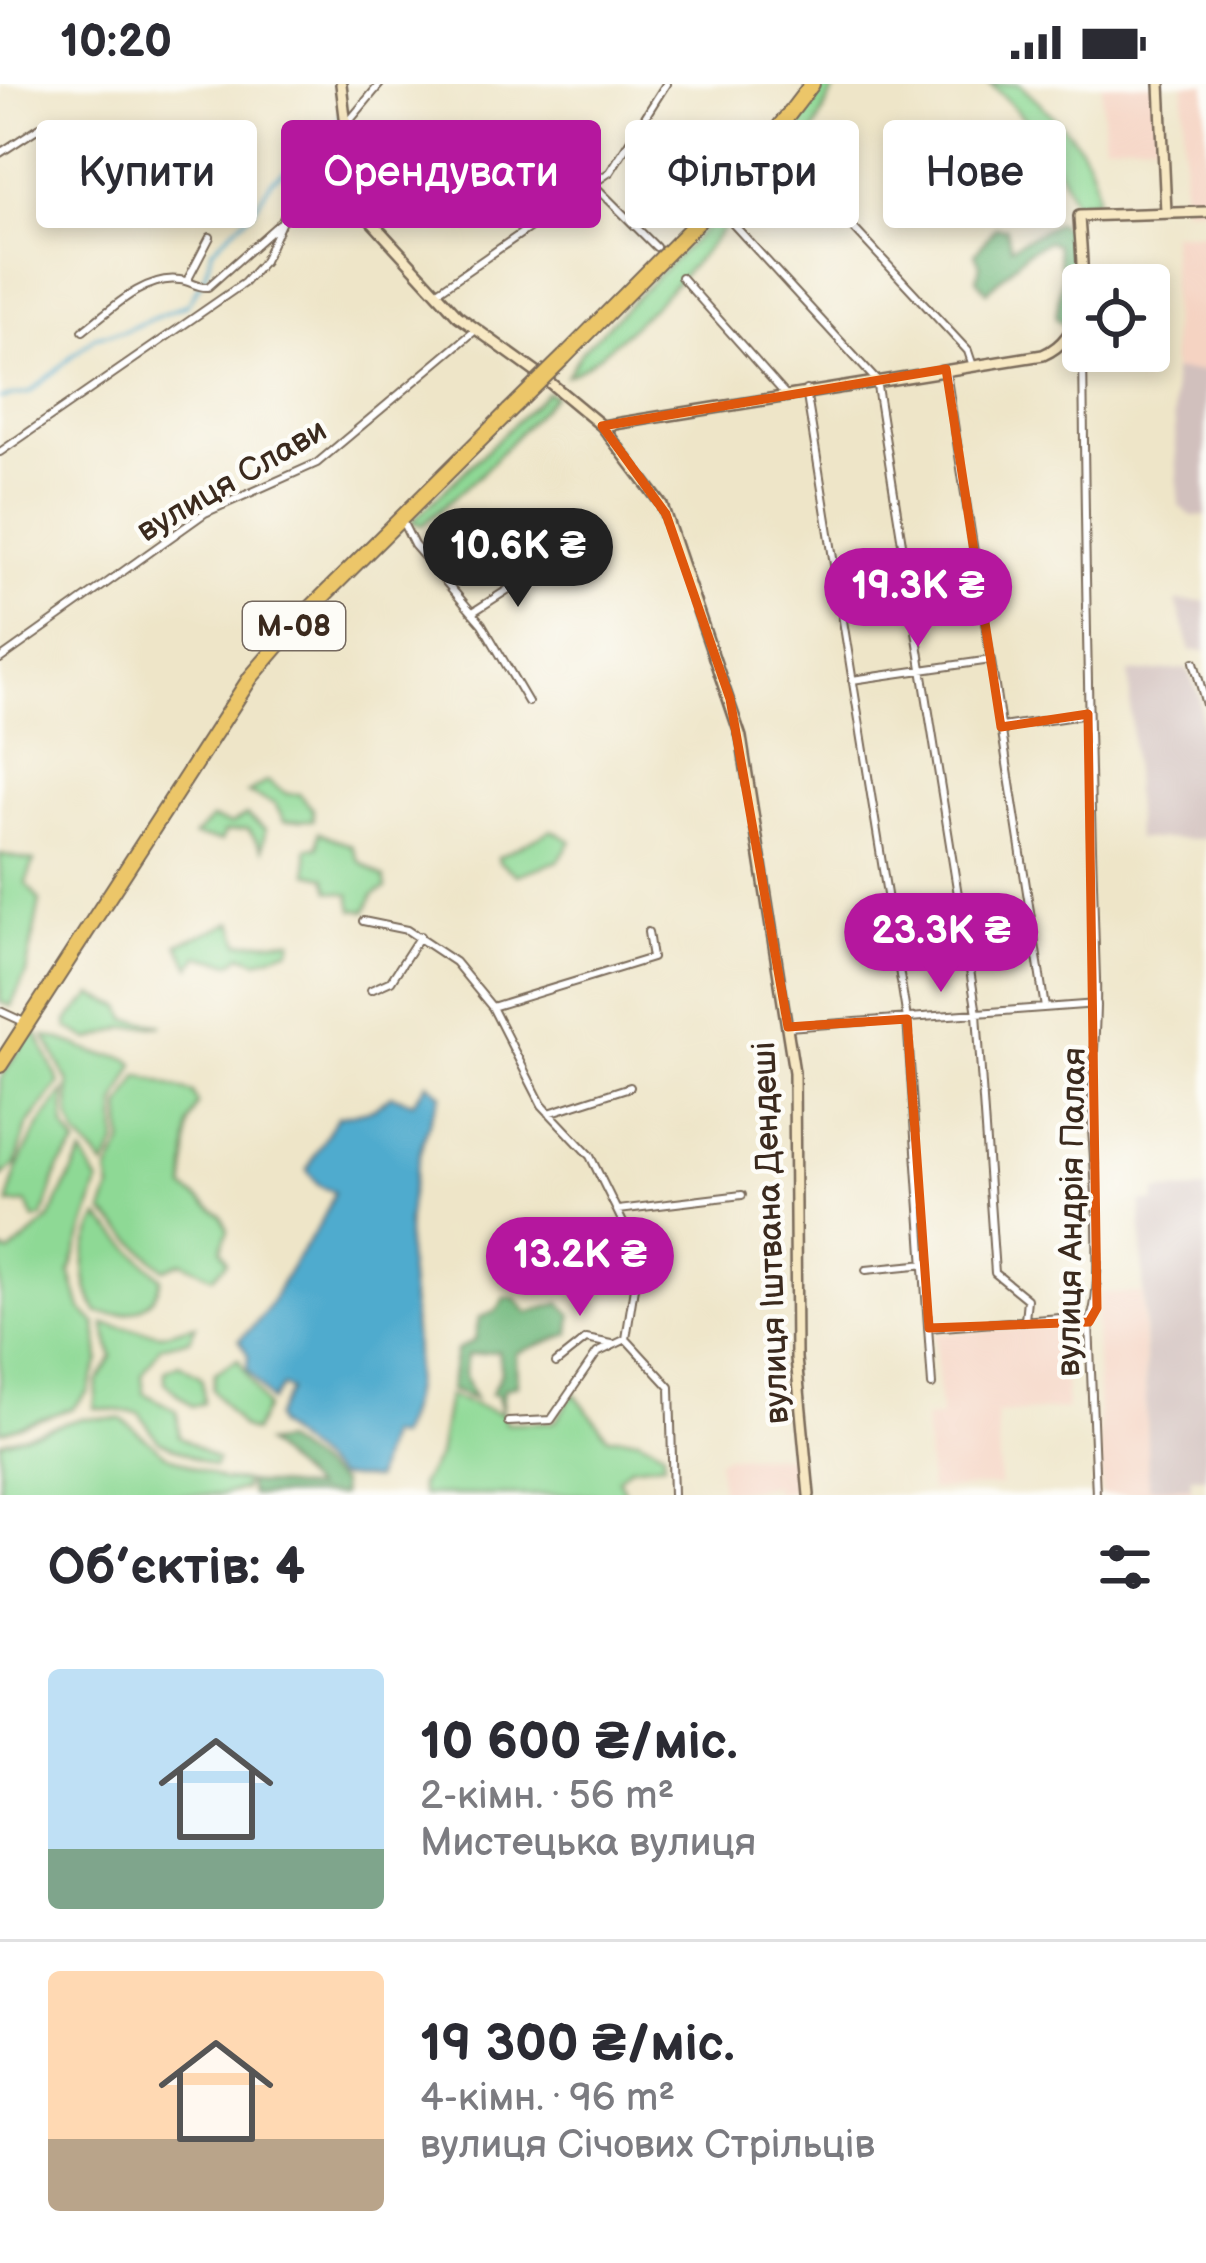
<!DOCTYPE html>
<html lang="uk">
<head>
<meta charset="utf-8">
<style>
	body { margin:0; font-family:"Balsamiq Sans",sans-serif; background:#f2f2f3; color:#2b2b33; height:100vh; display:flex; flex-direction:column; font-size:45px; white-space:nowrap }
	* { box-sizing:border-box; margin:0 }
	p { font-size:39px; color:#7c7c81 }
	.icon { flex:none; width:66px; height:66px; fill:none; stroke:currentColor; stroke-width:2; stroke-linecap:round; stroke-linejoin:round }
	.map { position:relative; height:1411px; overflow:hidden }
	.side { display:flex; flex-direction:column; background:#fff; flex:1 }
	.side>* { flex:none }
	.hud { position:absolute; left:36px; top:36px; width:1134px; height:108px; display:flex; gap:24px }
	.tools { position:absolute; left:1062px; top:180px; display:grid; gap:24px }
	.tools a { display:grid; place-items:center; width:108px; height:108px; border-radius:12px; background:#fff; box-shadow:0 6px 18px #0003; font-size:60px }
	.price { position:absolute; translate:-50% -102px; padding:0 27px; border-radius:42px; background:#b5179e; color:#fff; font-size:39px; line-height:78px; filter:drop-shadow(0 3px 6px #0008) }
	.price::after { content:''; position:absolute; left:50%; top:72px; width:36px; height:27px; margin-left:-18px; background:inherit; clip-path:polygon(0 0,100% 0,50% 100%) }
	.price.on { background:#222; color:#fff }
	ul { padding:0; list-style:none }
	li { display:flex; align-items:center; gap:36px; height:300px; padding:0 48px }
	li+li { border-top:3px solid #e1e1e2 }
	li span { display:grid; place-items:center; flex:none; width:336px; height:240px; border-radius:12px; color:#555 }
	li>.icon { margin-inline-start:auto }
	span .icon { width:144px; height:144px; fill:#fffc; stroke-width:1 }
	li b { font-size:51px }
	h2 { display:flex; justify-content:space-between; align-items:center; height:144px; padding:0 48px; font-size:51px }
	.chip { padding:0 42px; border-radius:12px; background:#fff; box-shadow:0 6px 18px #0003; font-size:42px; line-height:108px }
	.chip.on { background:#b5179e; color:#fff }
	.status { display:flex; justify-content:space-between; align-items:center; height:84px; padding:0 60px; background:#fff; direction:ltr }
	.status svg { height:33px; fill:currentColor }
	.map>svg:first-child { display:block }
	.built { fill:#f5d3c2 }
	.industrial { fill:#d1c0bd }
	.green { fill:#8ed995; stroke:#64825a; stroke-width:3 }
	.forest { fill:#72b97e; stroke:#56724e; stroke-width:3 }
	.water { fill:#50abce; stroke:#466a76; stroke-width:3 }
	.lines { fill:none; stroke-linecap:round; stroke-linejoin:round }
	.stream { stroke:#50abce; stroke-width:3 }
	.street-casing { stroke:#7a6b5a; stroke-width:10 }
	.secondary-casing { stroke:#7a6b5a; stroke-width:14 }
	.highway-casing { stroke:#7a6b5a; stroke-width:18 }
	.street { stroke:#fff; stroke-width:6 }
	.secondary { stroke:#f7e8c3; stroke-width:9 }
	.highway { stroke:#ecc669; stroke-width:14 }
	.highway-bridge-casing { stroke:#7a6b5a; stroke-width:18; stroke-linecap:butt }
	.highway-bridge { stroke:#ecc669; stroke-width:14 }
	.marked { fill:none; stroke:#df570d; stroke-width:9; stroke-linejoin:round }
	.labels { text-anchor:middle; stroke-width:9; stroke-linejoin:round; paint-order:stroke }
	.shield { fill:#fdfcf7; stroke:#75695f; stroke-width:3 }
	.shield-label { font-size:30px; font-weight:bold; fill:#3b2a1e }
	.street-label { font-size:33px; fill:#3b2a1e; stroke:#fdfcf7 }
</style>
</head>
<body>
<div class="status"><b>10:20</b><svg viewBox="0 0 49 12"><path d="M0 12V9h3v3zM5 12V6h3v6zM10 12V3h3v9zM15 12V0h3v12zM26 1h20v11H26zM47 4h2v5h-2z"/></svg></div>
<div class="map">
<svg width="1206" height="1411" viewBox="0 0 1206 1411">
	<rect width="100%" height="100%" fill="#fdfcf7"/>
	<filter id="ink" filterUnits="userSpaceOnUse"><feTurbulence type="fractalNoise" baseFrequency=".00833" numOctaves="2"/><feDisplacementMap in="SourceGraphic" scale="24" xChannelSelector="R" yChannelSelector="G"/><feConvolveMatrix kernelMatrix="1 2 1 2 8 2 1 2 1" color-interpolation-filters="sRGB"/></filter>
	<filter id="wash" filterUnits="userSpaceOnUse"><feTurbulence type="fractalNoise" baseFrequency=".004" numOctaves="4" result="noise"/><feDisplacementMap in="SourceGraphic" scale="48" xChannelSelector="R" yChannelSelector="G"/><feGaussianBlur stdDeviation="2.7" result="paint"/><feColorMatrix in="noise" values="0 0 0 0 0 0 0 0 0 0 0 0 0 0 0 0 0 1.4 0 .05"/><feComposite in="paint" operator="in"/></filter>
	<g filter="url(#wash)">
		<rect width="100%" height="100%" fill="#eee5c8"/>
		<!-- built -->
		<path class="built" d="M1102,0h54l1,57 -53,2z
			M1184,0h22v123l-23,1z
			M1171,149h35v138h-34z
			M1101,1209h41l6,194h43v8h-90l-5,-175z
			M1061,1242l6,83 -70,5 3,71 -70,5 -5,-71 15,-2 -5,-83z
			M724,1372h74l2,32 -25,5 -2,-8 -51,9 -5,-33z"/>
		<!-- industrial -->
		<path class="industrial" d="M1172,287h34v145h-14l-13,-10z
			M1176,517h30v50h-15z
			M1187,585l13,28 6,142h-70l-7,-166z
			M1206,1106v287h-15v10l-43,1 -7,-286h14l1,-11z"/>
		<!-- green -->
		<path class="green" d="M823,0h13c-2,6 -24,52 -26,55 -10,12 -22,16 -24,31 -16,16 -46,36 -57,51 -23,33 -126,143 -162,154l15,-24 158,-157z
			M990,0h29c34,33 80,66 77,116l-23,3c-13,-41 -50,-91 -83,-119z
			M547,308l7,3 -74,80 -58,50 -10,-3z
			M267,697l20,13h12l14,15v11l-29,1 -9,-17 -27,-11z
			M246,731l19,14 -2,20 -15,-20 -23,3 -4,9 -26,-5 16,-17 20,5z
			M552,746l19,11 -13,20 -41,14 -18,-13 -1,-5z
			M319,748l33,14 7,15 25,17 2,10 -13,7 -7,16 -13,-1 -3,-16 -20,-3 -4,-14 -18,-4 -1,-25 11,-1z
			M0,770l34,7 -8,22 14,18 -14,72 -15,33 -11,-4z
			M233,838l7,21 52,-3 -2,9 -32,12 -17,-6 -9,8 -33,-7 -8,11 -13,-23z
			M93,911l29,12 5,12 36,6 -39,3 -34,12 -22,-12 -1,-7z
			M30,947l7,3 23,49 -33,43 -11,39 -16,13v-98z
			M45,952c20,3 33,11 50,17 16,5 26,-1 40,11l-19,40 1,39 -12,24 -28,-31 -7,-17 -1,-36z
			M139,991l54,18 5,11 -9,20 -4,65 36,26 7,15 -7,19 6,13 -14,15 -31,-15 -18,7 -61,-57 8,-22 -3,-17 15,-29 -2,-36z
			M65,1007l-1,36 13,18 -18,22 -16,50 -9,3 -7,-17 -18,1c3,-38 32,-84 56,-113z
			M82,1070l17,29 -29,89 11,37 15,15 3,36 -11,32 -15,16 -73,24v-182l10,3 38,-32z
			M99,1133l62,61c-6,32 -35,40 -63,35 -19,-32 -18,-63 1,-96z
			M104,1240l57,10 35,-9 -6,14 -29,7 -19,29 2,18 33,18 2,25 38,24 -3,7 -56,-27 -19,-27 -45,-5 3,-25 15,-26z
			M238,1275l28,48 -13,25 -11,-4 -30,-39 3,-16z
			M179,1280l23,14 2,25 -12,3 -27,-23v-12z
			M574,1309l34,44 30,1 25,13 1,12 -34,4 -12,12 9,16h-205l-2,-10 18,-29 10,-60 56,19 1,8 50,-1z
			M83,1334l39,1 43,35 58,26 21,1v8l-24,6h-220v-53z"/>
		<!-- forest -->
		<path class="forest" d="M1057,139l13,8c9,34 2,63 -6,94l-8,-7 6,-42 -6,-32 -8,-3 -21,11 -40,40 -10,-13 3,-15 -5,-10 20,-27 11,1 5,19z
			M505,1214h10l13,15 32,-10 12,12 -2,19 -54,19 1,32 -13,4 -3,24 -3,-18 -7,-1 10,-21 -3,-22 -31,4 -3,18 10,26 -24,-9 6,-39 19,-11 4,-22 17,-7z
			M282,1357l58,42 1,12h-90l-4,-13 67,7 -49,-45z"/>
		<!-- water -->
		<path class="water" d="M428,999l13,11c-20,42 -35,104 -34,152 2,65 22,130 -10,192l-10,-3 -12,44 -38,-2 -60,-51 -3,-8 16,-28 -7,-4 -12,15 -24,-32 1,-14 -9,-15c34,-32 27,-31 49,-68 17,-28 36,-47 46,-80l-16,-7 -11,-15 30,-53 36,-8 18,-14 22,7z"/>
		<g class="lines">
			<!-- stream -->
			<path class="stream" d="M313,66l22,-21 5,-15
				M0,314l29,-5 67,-57 28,-5 63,-27 18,-27 7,-28 41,-38 19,-31 34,-25"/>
		</g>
	</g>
	<g filter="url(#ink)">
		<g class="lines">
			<!-- street casing -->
			<g class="street-casing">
				<path id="street" d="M346,41l34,-41
					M0,69l40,-26
					M794,80l174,187 5,15
					M595,102l61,61
					M734,141l142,155 101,634 18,259 32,26 -2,21
					M681,193l105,118
					M187,197l23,-44
					M438,207l172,-119 56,-88
					M1077,237l6,30c2,209 6,419 13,628 2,54 -8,110 -3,164 2,33 11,155 -4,179l7,173
					M83,247c25,-19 62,-57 97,-51 11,1 17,8 28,7l71,-63
					M946,288l99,636
					M806,306l101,629 25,366
					M0,368l244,-169 20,-22 24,-53 39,-35 -23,-24 -13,7
					M401,435l13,26 68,79 46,78
					M473,528l56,-36 -29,-38
					M0,575l205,-146 112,-50 160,-134
					M1194,578l12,43
					M852,596l139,-20
					M1002,643l86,-13
					M363,837l44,9 48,32 37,45 50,98 48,51 49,99 -13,84 44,48 3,108
					M371,906l20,-9 29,-45
					M492,923l160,-49 -4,-26
					M0,927l24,11
					M788,943l309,-23
					M549,1029l81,-26
					M618,1126l124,-15
					M866,1186l60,-6
					M929,1244l145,-11 15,5
					M556,1279l30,-24 26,5
					M508,1338l43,-2 46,-67 29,-14"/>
			</g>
			<!-- secondary casing -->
			<g class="secondary-casing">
				<path id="secondary" d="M341,0l5,41 -19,48 131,143 79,57
					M1160,0l6,128
					M549,298l53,44 60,79 79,232 53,335 2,286 13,137
					M602,342l441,-71c52,-22 38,-95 36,-139l127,-4"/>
			</g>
			<!-- highway casing -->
			<g class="highway-casing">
				<path id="highway" d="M564,273l174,-176 74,-97
					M0,981l251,-388 55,-64 203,-202"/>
			</g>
			<!-- street -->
			<use href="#street" class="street"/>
			<!-- secondary -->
			<use href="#secondary" class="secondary"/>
			<!-- highway -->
			<use href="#highway" class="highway"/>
			<!-- highway-bridge casing -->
			<g class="highway-bridge-casing">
				<path id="highway-bridge" d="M509,327l55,-54"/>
			</g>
			<!-- highway-bridge -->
			<use href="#highway-bridge" class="highway-bridge"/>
		</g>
	</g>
	<!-- marked area -->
	<path class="marked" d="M946,285l55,358 87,-13 9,594 -8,14 -160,6 -22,-309 -119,8 -58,-328 -64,-185 -64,-88z"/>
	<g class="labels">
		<!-- shield labels -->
		<rect class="shield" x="243" y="518" width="102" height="48" rx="9"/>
		<g class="shield-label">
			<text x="294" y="552">М-08</text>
		</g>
		<!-- street labels -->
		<g class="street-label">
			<text transform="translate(231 395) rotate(-30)" y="12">вулиця Слави</text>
			<text transform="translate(1070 1128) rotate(-89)" y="12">вулиця Андрія Палая</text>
			<text transform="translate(769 1149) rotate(-92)" y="12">вулиця Іштвана Дендеші</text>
		</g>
	</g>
</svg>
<div class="tools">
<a><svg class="icon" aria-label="locate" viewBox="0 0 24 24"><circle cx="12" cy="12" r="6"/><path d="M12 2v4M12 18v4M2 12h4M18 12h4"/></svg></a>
</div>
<b class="price on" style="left:518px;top:526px">10.6K ₴</b>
<b class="price" style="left:918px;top:566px">19.3K ₴</b>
<b class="price" style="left:941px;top:911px">23.3K ₴</b>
<b class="price" style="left:580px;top:1235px">13.2K ₴</b>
<div class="hud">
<a class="chip">Купити</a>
<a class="chip on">Орендувати</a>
<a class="chip">Фільтри</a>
<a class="chip">Нове</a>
</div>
</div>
<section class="side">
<h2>Об’єктів: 4<svg class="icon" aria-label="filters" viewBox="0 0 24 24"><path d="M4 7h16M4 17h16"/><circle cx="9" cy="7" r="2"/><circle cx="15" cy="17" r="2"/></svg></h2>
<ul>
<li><span style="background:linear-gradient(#bfe0f5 75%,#7fa58c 0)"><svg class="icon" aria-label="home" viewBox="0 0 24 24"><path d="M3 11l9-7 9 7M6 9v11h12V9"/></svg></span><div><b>10 600 ₴/міс.</b><p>2-кімн. · 56 m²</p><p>Мистецька вулиця</p></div></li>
<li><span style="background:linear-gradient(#ffd9b3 70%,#b9a48a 0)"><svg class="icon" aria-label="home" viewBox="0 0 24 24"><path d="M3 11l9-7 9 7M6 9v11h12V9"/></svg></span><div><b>19 300 ₴/міс.</b><p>4-кімн. · 96 m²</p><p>вулиця Січових Стрільців</p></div></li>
</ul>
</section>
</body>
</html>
